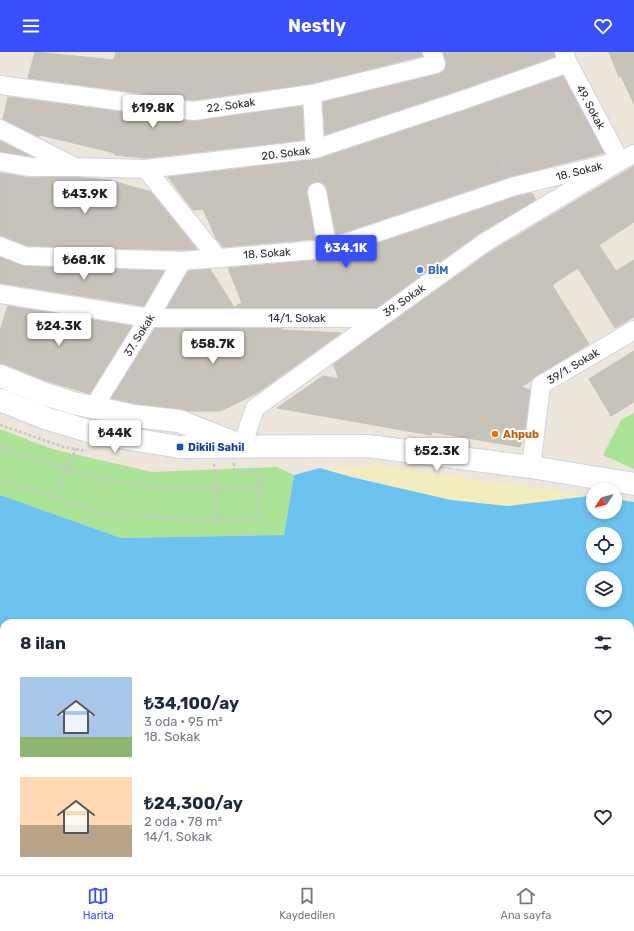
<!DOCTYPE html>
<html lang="tr">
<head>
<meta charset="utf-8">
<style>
	body { margin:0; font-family:Rubik,sans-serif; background:#f2f2f3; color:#1f2937; height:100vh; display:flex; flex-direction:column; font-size:15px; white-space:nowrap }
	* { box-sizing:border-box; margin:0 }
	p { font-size:13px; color:#747a83 }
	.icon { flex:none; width:22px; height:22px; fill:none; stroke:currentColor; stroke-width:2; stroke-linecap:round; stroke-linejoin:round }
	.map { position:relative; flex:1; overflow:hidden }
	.panel { position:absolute; left:0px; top:567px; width:634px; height:256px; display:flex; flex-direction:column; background:#fff; border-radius:12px 12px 0 0; box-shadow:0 2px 6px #0003 }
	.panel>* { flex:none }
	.needle { width:26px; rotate:235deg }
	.buttons { position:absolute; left:586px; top:431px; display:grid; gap:8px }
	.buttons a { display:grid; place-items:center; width:36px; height:36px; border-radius:50%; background:#fff; box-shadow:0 2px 6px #0003; font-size:20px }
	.price { position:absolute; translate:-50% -34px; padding:0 9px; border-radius:4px; background:#fff; color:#222; font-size:13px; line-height:26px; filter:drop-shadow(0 1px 2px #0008) }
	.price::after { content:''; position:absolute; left:50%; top:24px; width:12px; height:9px; margin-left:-6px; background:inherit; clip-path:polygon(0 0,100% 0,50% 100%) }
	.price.selected { background:#394ffb; color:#fff }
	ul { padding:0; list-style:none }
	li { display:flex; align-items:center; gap:12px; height:100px; padding:0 20px }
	li span { display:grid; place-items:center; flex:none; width:112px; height:80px; border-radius:0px; color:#555 }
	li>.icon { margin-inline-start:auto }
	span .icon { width:48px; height:48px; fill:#fffc; stroke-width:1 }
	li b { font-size:17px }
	h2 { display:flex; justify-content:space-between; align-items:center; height:48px; padding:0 20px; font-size:17px }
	header { display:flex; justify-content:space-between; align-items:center; height:52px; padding:0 20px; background:#394ffb; color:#fff; font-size:18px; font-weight:700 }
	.tab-bar { display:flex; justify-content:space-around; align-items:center; height:56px; border-top:1px solid #e0e1e3; background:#fff; font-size:11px; color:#747a83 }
	.tab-bar a { display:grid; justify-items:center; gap:2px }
	.tab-bar .selected { color:#394ffb }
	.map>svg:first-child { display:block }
	.green { fill:#abe397 }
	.sand { fill:#f2edbe }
	.water { fill:#6dc3f0; fill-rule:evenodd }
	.building { fill:#c7c3bb; stroke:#c7c2b5 }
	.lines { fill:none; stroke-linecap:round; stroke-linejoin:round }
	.street-casing { stroke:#d0d3e3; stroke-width:20 }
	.secondary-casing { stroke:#d0d3e3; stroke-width:24 }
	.path { stroke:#c8c8c8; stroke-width:2.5; stroke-dasharray:3 2; stroke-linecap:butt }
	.street { stroke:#fff; stroke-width:18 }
	.secondary { stroke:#fff; stroke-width:22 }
	.shop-dot { fill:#3f7fe0; stroke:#fff; stroke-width:1.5 }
	.food-dot { fill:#e8710a; stroke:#fff; stroke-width:1.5 }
	.transit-dot { fill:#1a4fb4; stroke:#fff; stroke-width:1.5 }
	.labels { text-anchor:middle; stroke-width:4; stroke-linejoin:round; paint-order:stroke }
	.street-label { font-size:11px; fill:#2a2a2a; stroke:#fff }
	.shop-label { font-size:11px; font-weight:bold; fill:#366cbe; stroke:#fff; text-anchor:start }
	.food-label { font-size:11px; font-weight:bold; fill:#c56008; stroke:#fff; text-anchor:start }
	.transit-label { font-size:11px; font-weight:bold; fill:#164399; stroke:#fff; text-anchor:start }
</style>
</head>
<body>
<header><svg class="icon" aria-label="menu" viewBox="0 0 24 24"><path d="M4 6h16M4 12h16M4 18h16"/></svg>Nestly<svg class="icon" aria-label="heart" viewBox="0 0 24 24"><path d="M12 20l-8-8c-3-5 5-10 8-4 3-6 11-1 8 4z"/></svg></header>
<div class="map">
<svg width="634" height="823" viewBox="0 0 634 823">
	<rect width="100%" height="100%" fill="#ece6db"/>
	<!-- green -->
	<path class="green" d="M634,361v56l-31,-14 18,-35z
		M0,377l52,20 100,23 125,-5 17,8 -10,60 -163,3 -121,-43z"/>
	<!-- sand -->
	<path class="sand" d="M377,414l212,30 -82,10 -56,-6 -131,-32z"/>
	<!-- water -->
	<path class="water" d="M320,416l31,9 100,23 56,6 82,-10h4v16h22v-13l19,3v373h-634v-380l121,43 163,-3 10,-60zM593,482h22v22h-22zM593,526h22v22h-22zM4,571h626v248h-626z"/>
	<!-- building -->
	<path class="building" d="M35,0l79,8 2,-8h306v4l-112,28 -117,16 -165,-22z
		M443,0h111l1,5 -92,32 -138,46 -2,-33 115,-28 6,-3 2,-5z
		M609,0h25v52l-13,-28 -2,1z
		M563,24l41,77 -92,23 -176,59 -9,-45 -2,-5 -4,-3h-6l-5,2 -3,4v6l8,45 -92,8 -7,-9 -13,-29 -10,1 -25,-33 150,-18 151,-50z
		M8,45l184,24 110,-15 2,34 -158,18 -31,-3v-2l-75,-18 -1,2 -36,-18z
		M0,89l31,15 -31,-4z
		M634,114v56l-35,23 17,26 18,-11v57l-19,11 -37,-60 -26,17 37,59 -53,32 -5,5 -10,6 9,3 -5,40 -5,17 -88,-15 -1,3 -154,-27 46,-32 16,3 -6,-15 52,-37 105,-75z
		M0,121l30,5 43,-1 36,3 42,12 46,57 -15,1 -155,-4 -27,-10z
		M532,141l4,7 -58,34 -101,74h-210l21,-37 22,-2 24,38 8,-4 -14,-35 103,-9 187,-63z
		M0,205l25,9 139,5 -20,35 -144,-23z
		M8,254l124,20 -42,68 -46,-14 -39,-16h-5v-34z
		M155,276h127v2l59,3 -84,60 -36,18h-32l-8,-2 -45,-5 -25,-6z
		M634,299v51l-23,14 -22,-37z"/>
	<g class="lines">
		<!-- street casing -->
		<g class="street-casing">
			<path id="street" d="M0,33l193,26 119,-17 124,-30 -4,-12
				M312,42l3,55
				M0,77l75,38 71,2 169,-20 151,-50 102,-36
				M0,110l30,5h42
				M146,117l71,88
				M317,140l11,57
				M0,194l25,10 157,5 146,-12 187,-63 105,-25 -52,-98 -4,-11
				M0,242l149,24h231
				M93,356l56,-90 33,-57
				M242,394l13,-38 229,-165 136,-82 14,-7
				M531,415l10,-82 93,-55"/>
		</g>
		<!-- secondary casing -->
		<g class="secondary-casing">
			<path id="secondary" d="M0,324l45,18 28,9 61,13 45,5 53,21
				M0,348l48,19 51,15 81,13 188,-1 163,21 103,17"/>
		</g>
		<!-- path -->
		<path class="path" d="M446,23l9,11
			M474,61l33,58
			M316,113v11
			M0,373l64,22 23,4
			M0,395l31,12 80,22 65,8h41l-3,-25
			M234,411v10l21,-1 6,16
			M0,427l109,36 109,5 38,-2 5,-30 -44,1 1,31
			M56,445l10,-28 10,-20"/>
		<!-- street -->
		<use href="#street" class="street"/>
		<!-- secondary -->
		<use href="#secondary" class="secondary"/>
	</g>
	<!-- markers -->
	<circle class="shop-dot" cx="420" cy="218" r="4"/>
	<circle class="food-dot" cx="495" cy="382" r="4"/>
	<rect class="transit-dot" x="176" y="391" width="8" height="8" rx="2"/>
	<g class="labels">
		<!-- street labels -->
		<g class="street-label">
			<text transform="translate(231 53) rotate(-8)" y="4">22. Sokak</text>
			<text transform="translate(591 55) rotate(62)" y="4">49. Sokak</text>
			<text transform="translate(286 101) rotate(-7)" y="4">20. Sokak</text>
			<text transform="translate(579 119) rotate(-14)" y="4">18. Sokak</text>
			<text transform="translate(267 201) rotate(-4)" y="4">18. Sokak</text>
			<text transform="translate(404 248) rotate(-35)" y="4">39. Sokak</text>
			<text x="297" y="270">14/1. Sokak</text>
			<text transform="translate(139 283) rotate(-58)" y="4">37. Sokak</text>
			<text transform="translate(573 314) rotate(-31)" y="4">39/1. Sokak</text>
		</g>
		<!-- shop labels -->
		<g class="shop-label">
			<text x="428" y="222">BİM</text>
		</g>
		<!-- food labels -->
		<g class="food-label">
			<text x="503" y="386">Ahpub</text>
		</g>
		<!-- transit labels -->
		<g class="transit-label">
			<text x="188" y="399">Dikili Sahil</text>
		</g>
	</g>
</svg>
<div class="buttons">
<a><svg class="needle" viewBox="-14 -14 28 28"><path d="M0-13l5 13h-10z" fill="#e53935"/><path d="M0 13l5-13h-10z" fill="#747a83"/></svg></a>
<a><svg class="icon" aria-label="locate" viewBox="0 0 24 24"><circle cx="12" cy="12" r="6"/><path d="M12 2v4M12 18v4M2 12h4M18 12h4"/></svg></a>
<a><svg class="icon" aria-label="layers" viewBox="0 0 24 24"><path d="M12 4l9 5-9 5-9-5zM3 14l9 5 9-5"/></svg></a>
</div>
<b class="price" style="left:153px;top:77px">₺19.8K</b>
<b class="price" style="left:85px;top:163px">₺43.9K</b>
<b class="price selected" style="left:346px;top:217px">₺34.1K</b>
<b class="price" style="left:84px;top:229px">₺68.1K</b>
<b class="price" style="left:59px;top:295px">₺24.3K</b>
<b class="price" style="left:213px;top:313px">₺58.7K</b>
<b class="price" style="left:115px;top:402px">₺44K</b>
<b class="price" style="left:437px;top:420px">₺52.3K</b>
<section class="panel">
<h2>8 ilan<svg class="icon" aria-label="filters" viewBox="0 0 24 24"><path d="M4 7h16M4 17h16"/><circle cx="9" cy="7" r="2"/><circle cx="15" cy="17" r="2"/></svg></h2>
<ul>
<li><span style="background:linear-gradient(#a9c7e8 75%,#8fb573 0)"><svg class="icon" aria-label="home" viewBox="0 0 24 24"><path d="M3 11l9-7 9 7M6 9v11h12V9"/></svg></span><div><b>₺34,100/ay</b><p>3 oda · 95 m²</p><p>18. Sokak</p></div><svg class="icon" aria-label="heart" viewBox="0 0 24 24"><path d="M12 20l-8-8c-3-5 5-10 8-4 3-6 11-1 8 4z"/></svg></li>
<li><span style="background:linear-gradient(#ffd9b3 60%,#b9a48a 0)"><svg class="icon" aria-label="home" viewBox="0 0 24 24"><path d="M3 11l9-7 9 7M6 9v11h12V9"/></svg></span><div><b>₺24,300/ay</b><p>2 oda · 78 m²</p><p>14/1. Sokak</p></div><svg class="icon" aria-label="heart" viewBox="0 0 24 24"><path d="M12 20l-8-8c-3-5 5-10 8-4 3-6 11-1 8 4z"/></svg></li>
</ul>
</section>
</div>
<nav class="tab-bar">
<a class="selected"><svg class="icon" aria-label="map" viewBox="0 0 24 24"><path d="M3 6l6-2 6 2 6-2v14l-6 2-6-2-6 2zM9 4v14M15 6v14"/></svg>Harita</a>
<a><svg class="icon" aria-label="saved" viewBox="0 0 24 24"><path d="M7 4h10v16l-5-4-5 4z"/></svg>Kaydedilen</a>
<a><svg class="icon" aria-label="home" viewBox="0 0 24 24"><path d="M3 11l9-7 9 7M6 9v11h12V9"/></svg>Ana sayfa</a>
</nav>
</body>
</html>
